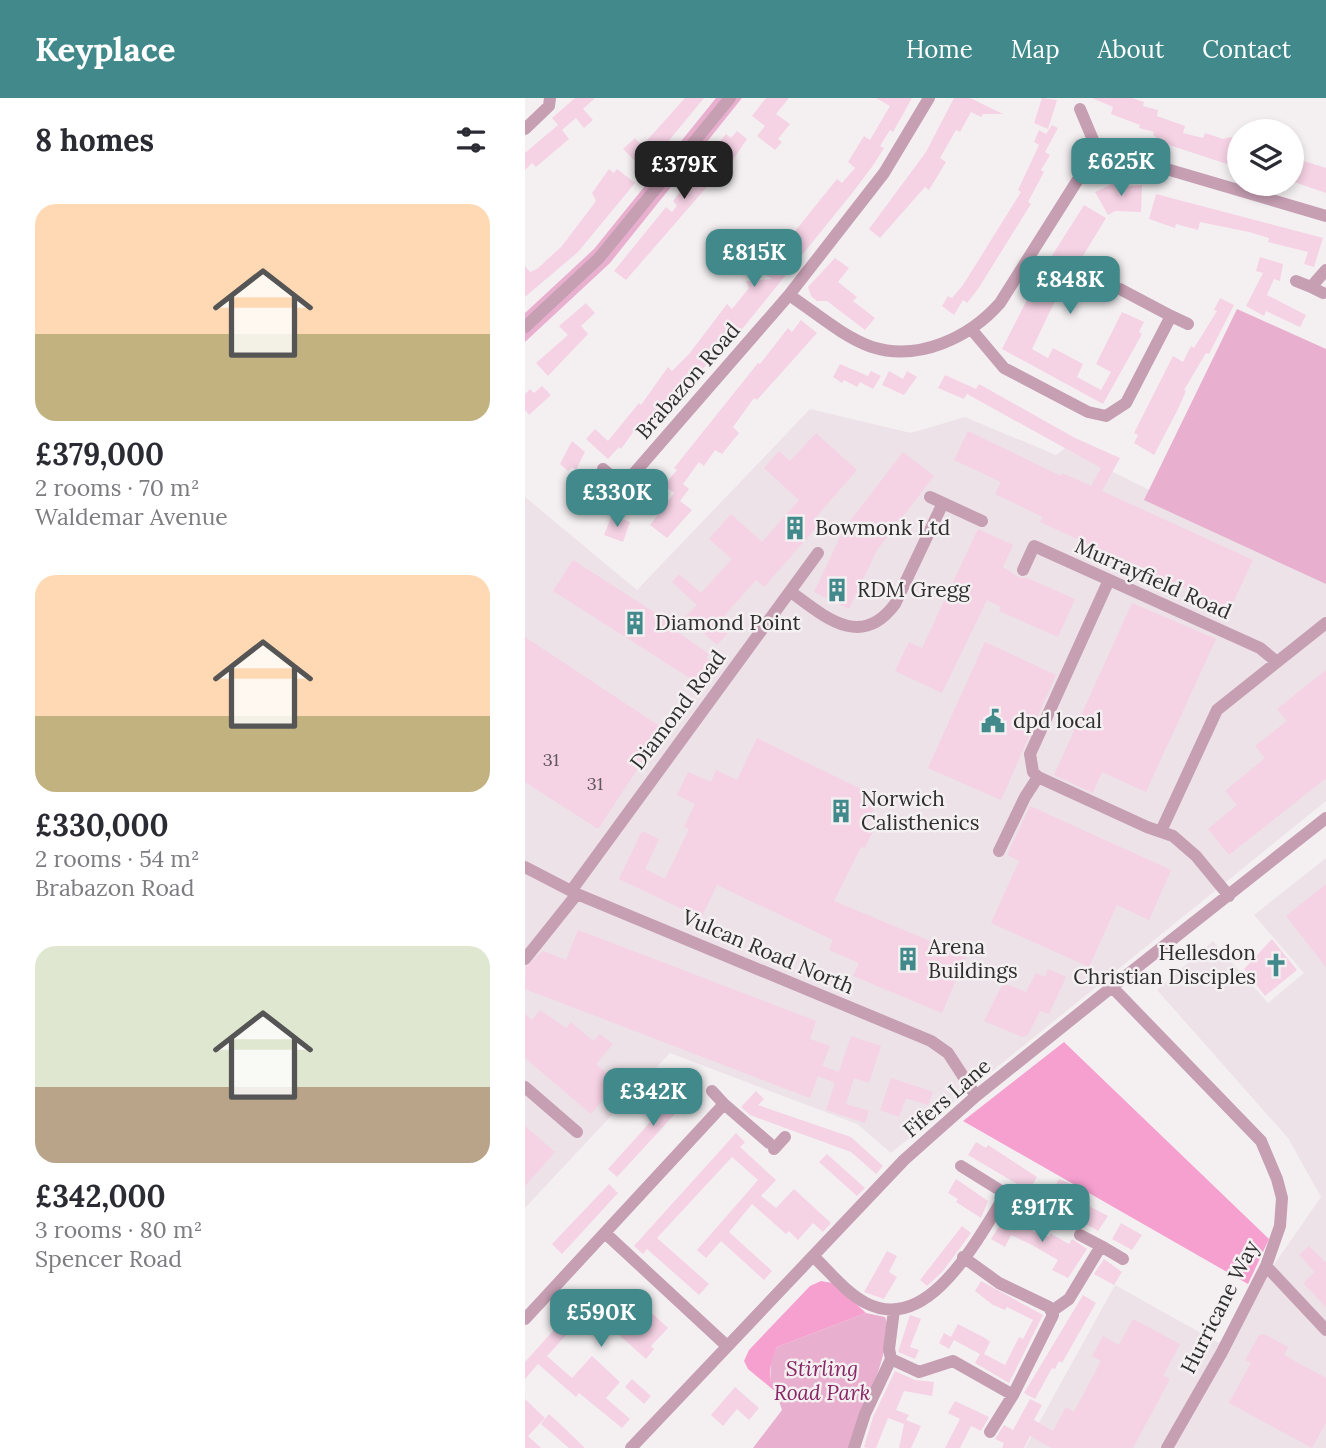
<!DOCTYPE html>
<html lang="en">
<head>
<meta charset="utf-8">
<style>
	body { margin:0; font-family:Lora,serif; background:#f7f7f7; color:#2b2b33; height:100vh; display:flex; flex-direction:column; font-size:26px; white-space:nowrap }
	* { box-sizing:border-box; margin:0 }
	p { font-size:23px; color:#7c7c81 }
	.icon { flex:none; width:38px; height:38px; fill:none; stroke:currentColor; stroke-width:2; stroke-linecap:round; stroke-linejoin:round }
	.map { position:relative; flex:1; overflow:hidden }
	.panel { display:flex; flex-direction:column; background:#fff; width:525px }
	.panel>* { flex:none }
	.fabs { position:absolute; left:702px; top:21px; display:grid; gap:14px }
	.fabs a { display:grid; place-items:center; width:77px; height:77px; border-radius:50%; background:#fff; box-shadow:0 4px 10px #0003; font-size:35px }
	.price { position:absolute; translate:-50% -60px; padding:0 16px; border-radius:14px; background:#41898a; color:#fff; font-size:23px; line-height:46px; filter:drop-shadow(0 2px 4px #0008) }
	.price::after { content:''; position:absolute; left:50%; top:42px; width:21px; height:16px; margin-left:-10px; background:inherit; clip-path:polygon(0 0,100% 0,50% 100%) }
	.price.active { background:#222; color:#fff }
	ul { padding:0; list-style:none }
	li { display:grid; align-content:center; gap:14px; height:371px; padding:0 35px }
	li span { display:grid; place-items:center; height:217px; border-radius:21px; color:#555 }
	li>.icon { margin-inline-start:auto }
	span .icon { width:126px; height:126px; fill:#fffc; stroke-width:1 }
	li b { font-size:30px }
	h2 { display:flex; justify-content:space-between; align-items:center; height:84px; padding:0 35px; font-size:30px }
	header { display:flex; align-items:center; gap:42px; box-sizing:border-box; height:98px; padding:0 35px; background:#41898a; color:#fff }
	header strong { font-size:33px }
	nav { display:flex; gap:38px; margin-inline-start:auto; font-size:24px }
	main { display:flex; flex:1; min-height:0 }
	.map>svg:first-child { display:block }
	.built { fill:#ede2e7 }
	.green { fill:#e8b0ce }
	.forest { fill:#f5a0cf }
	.building { fill:#f5d2e4 }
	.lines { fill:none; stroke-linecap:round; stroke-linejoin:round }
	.minor { stroke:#c69fb3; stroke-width:12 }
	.labels { text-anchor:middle; stroke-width:5; stroke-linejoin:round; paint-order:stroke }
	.number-label { font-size:18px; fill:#61585c }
	.street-label { font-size:21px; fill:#302f2f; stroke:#f4f0f2 }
	.poi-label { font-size:21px; fill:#302f2f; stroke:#f4f0f2; text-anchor:start }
	.park-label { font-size:21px; font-style:italic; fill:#882764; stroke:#f4f0f2 }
</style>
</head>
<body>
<header>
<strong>Keyplace</strong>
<nav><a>Home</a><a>Map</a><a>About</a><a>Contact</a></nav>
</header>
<main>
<section class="panel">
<h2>8 homes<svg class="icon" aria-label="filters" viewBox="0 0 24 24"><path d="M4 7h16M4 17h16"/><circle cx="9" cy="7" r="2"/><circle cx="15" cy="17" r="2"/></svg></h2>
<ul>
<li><span style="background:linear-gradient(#ffd9b3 60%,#c2b280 0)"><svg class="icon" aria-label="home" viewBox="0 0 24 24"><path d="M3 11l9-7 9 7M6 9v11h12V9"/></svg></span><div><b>£379,000</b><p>2 rooms · 70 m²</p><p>Waldemar Avenue</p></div></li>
<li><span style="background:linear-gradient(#ffd9b3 65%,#c2b280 0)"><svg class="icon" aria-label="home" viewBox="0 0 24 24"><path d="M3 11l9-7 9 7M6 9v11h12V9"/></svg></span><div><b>£330,000</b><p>2 rooms · 54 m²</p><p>Brabazon Road</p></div></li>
<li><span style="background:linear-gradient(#dfe7d0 65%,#b9a48a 0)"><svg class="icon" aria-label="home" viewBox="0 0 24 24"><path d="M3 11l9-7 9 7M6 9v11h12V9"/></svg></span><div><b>£342,000</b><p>3 rooms · 80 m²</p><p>Spencer Road</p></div></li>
</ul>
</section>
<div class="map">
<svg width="801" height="1350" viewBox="0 0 801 1350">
	<rect width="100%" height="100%" fill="#f4f0f2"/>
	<!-- built -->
	<path class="built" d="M285,311l101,24 54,-16 91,38 9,-7 261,130v223l-435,352 -34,-29 -187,-71 -145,155v-711l112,93z
		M801,760v590h-301l90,-163 104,58 102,-146 -33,-59 -131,-148 56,-49 55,62 36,-30 -50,-58z"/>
	<!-- green -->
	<path class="green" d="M191,0h26l-132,165 -85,79v-29l69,-64z
		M712,211l89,40v235l-182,-84z
		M341,1215l19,4c12,25 -27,102 -36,131h-96l29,-38 -6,-18 -6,-7 1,-25 6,-13z"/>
	<!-- forest -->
	<path class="forest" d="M539,944l205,197 -21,45 -285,-163z
		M296,1183l12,2 33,30 -89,34c-6,14 -12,32 -1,45l-28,-23 -4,-8 5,-11 61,-64z"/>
	<!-- building -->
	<path class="building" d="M50,0h20l-12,11 10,11 -9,8 -8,-10 -14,12 7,9 -33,28 -4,-4 -7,7v-17l33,-28 -6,-7z
		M160,0h19l-42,51 -2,-2 -20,19 -17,-17 12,-11 7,8z
		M241,0h23l-13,16 14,10 -12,15 4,3 -7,8 -18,-14 8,-10 -13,-10z
		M351,0h36l-19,34 -3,-2 -10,16 4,2 -10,16 -21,28 -114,141 -2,-1 -45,48 -44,51 -9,-7 -18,25 -2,-2 -11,12 -22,-20 9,-10 13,12 31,-38 2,2 27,-38 4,4 17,-17 38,-50 5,5 17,-21 -3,-7 26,-2 -10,-7 75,-93 5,4 13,-15 -7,-6 16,-26 6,4 20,-34z
		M429,0h16l33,16h-20l-2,3 -10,-5 -11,20 -4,-2 -16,28 6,4 -17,28 -4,-3 -45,51 -11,-9 57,-77z
		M517,0l15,2 -9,29 -14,-6z
		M567,0h40l12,4 -1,4 15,4 -1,6 28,10 -2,7 20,5 2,-5 18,6 8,-2 8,6v25l-73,-24 -13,-9 1,-3 -15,-4 1,-3 -29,-11 2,-7z
		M527,27l6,3 -13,24 5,3 -9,15 3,2 -16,30 3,2 -53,85 -11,14 -4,-3 -9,15 -12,-9 6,-10 4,2 11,-13 58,-93 -3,-2 21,-45 -5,-3 5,-12 7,4z
		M212,33l10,8 -21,31 5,4 -5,7 -8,-5 -13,13 -79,91 -12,-9 52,-64 6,5 5,-6 -4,-5 53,-67 5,4z
		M766,59l35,11v25l-35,-12z
		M84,71l5,4 3,-4 18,14 -57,69 -53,45v-31l5,6 7,-3 25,-23 34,-45 -4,-8z
		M589,85l1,4 27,-2 -1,27 -26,-1 -7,4 -13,-23z
		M631,96l167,44 -9,29 -10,-3 4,-12 -40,-10 1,-4 -20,-6 -49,-10 -2,8 -22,-6 -1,4 -26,-9z
		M559,107l22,13 -54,89 -20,42 16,9 5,-10 30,16 -6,13 24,13 10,-18 -15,-8 26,-52 22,10 -5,10 3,2 -39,70 -101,-55 36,-71z
		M735,159l23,7 -3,17 -6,-2 -7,16 39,20 -6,12 -34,-16 -2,5 -18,-10 17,-33 -7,-2z
		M310,160l14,10 -11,14 19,15 -4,4 22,17 -10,12 -38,-29h-10l-6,-5 -3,-9z
		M695,200l14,7 -25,49 -3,-1 -22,37 2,1 -8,18 -24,46 -20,-12 4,-8 -4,-2 39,-77 10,6 8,-16 3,2 23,-37 -3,-1z
		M61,205l9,10 -14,13 7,8 -40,42 -12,-13 32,-28 -9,-9z
		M276,222l16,13 -60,67 -3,-2 -21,29 6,6 -17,21 -7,-4 -11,16 -5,-4 -16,22 6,5 -9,12 12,9 -25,28 -17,-13 24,-32 -10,-8 13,-15 -3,-2 84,-105 2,1 28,-36 4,4z
		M315,266l28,12 3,-5 10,5 -8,13 -13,-7 -3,5 -13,-7 -2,3 -9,-6z
		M364,273l14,8 4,-8 10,6 -13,18 -22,-10z
		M420,277l31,14 3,-5 96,54 45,20 -18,33 151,69 -23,49 -190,-87 3,-5 -48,-23 6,-12 -47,-22 14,-29 93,45 1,-3 29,13 10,-18 -134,-74 -3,5 -26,-11z
		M17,288l9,9 -22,20 -4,-5v-16l5,-5 4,4z
		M291,335l41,37 -41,47 5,5 -57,65 -8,-7 -31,35 11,9 -19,21 -32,-28 12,-12 -25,-23 7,-8 22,19 31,-34 -23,-20 22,-25 31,28 37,-42 -35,-32 15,-17 11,10z
		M47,343l13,11 -9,18 -4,-3 -4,4 -8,-7z
		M378,354l31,24 -57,74 -28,59 -35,-17 30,-63z
		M65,385l7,19 -19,8 -8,-18z
		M87,417l18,7 -7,20 -19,-7z
		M453,431l35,16 -10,22 17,11h7l48,21 -17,38 -59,-26 2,-4 -14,-7 -45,93 -47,-22 14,-29 13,6z
		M48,462l95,61 -2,3 43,30 -3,4 12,7 -14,22 -151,-96z
		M607,505l84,36 -70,153 -44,-20 -9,21 -39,-18z
		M0,539l139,92 -66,100 -73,-47z
		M460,544l71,33 -55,125 -73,-32z
		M801,572v108l-97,77 -21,-26 29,-24 -12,-14 40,-33 -10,-12 32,-25 -10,-12z
		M232,640l122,60 -13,27 8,4 -9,19 -4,-1 -27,54 132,55 -24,57 -89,-37 6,-13 -30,-13 4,-10 -116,-55 -16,33 -82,-39 23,-48 17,8 -14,30 20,10 24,-50 -5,-2 11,-23 -18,-9 11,-23 23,10 5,-12 21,10z
		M505,708l141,64 -22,50 -32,-15 -28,62 -98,-44 28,-62 -12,-6z
		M801,786v83l-40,-51z
		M53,832l238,91 -6,18 20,7 -8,20 17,6 12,-36 30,10 -12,37 -15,-5 -8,26 23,7 -4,12 -39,-13 9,-27 -17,-7 -8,22 -285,-109 1,-22 17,-16 23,9z
		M747,841l25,31 -32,26 -21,-27z
		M523,871l18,8 -17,37 -9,-3 -12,24 -6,2 -38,-16 19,-38 23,9 10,-19 9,4z
		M15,912l26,18 5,-6 22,19 7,-7 13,10 -17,20 22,19 -27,31 -66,-56v-44l7,6z
		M366,980l42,14 -5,13 -22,-7 -7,19 -19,-7z
		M162,983l10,9 -80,87 -9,-8z
		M231,993l8,8 -6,6 93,32 32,29 -7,8 -25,-22 -101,-37 -9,-8z
		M0,1028l30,26 -30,34z
		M211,1035l9,9 -5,5 36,33 -15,16 15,12 18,-19 37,34 -8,9 -10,-9 -15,17 -9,-9 -3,3 -34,-30 -23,28 43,39 -8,9 -43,-39 -15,17 -9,-8 61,-70 -26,-23 -75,81 52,46 -10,11 -52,-46 -4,5 -9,-8z
		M451,1044l10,6 2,-3 49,32 -8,14 -61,-36z
		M302,1056l38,34 -8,8 -38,-34z
		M431,1081l32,22 -7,17 -25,-16 2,-3 -10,-6z
		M534,1081l14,6 -15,24 -11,-9z
		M84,1086l9,9 -56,61 -10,-10z
		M562,1107l21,11 -10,15 -19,-11z
		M484,1113l13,8 -2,4 18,11 11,3 2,-3 18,10 3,-5 15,10 -19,29 -16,-8 6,-10 -26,-15 -21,-10 -6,12 -14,-8z
		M596,1125l21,12 -10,15 -20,-11z
		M437,1128l9,7 -28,38 -16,15 -7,-6z
		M784,1148l17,17v44l-23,-24 12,-11 -16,-17z
		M362,1153l10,5 -8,16 8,5 -13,22 -20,-7z
		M579,1161l18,13 -8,13 -20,-11z
		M456,1183l62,34 -34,68 -34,-20 5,-9 -26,-14 -5,9 -10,-6 5,-10 7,4 7,-13 27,14 5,4 -6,12 21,11 14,-28 4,2 10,-19 -26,-13 -2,3 -12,-5 -18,-14z
		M102,1192l41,38 -17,18 3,3 -8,10 -56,-50 -43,47 25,22 20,-22 28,26 -14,16 24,21 -8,9 -43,-35 -3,4 -38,-33 -13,15v-17l63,-70 21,17z
		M558,1197l13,8 -34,60 -3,-2 -4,8 -3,-1 -17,31 -11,-6z
		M385,1217l11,4 -11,28 9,3 -4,9 -17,-7z
		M608,1221l47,25 -17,32 7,3 -37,69h-81l-22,-12 -6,12h-22l2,-5 -9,-4 9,-14 9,5 17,-31 12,6 -8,15 19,11 13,-24 8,5 27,-51 -9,-5 11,-20 16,9z
		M739,1236l24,13 -4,8 42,23v45l-14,25 -83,-45 22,-40 -6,-3 14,-25z
		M370,1273l20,9 19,2 -2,14 -28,-5 -8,19 13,5 -3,5 15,6 -10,22h-12l5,-24 -16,-6 -12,30h-9l-3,-1 9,-30z
		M107,1281l19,17 -7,8 -19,-17z
		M210,1289l24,21 -10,12 -12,-11 -14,17 -12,-11z
		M0,1301l20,19 -17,18 13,12h-16z
		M430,1303l34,16 -8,14 -10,-5 -11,22h-15l15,-29 -12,-6z
		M24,1316l10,9 26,25h-16l-28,-24z"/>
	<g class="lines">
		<!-- minor -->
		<path class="minor" d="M555,11l22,52
			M0,31l24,-23 1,-8
			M771,183l15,6
			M595,191l51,27
			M798,195l-12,-6 15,-17
			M264,197c26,17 54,42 83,52 47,15 98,-10 128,-44l77,-122c15,-17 29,-23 52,-23l197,58
			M0,229l74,-69 131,-160
			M447,232l32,38 84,44 18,4 20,-13 45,-87 17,8
			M78,371l20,17
			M405,399l13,6
			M114,403l-16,-15 166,-191 95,-122 45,-75
			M498,472l11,-24 226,102 17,14
			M266,494c34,25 70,58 104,12l48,-101 39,18
			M513,679l109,50 26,9 23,20 33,40
			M636,733l56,-121 109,-87
			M474,753l26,-54 13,-20 -5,-5 -3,-18 79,-174
			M0,769l52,27 354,147 17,12 28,43
			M46,793l247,-338
			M0,861l52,-65
			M587,889l149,154 16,38 5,19 -2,28 -14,40 -44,86 -55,96
			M0,989l52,45
			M199,1006l45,39
			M249,1051l11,-12
			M436,1068l45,28
			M80,1135l122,113
			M555,1137l21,11
			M288,1158c16,15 33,37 53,47 63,33 113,-67 140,-109l17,6
			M438,1159l36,26 50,24 4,8 -40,80 -23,37
			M741,1168l60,64
			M527,1213l17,-12 32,-53 22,13
			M0,1221l199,-215 -12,-13
			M366,1261l28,13 34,-11 60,34
			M106,1350l273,-288 72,-64 136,-109 214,-169
			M329,1350l11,-34 26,-55 -2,-10 5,-39"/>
	</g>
	<!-- icons -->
	<defs>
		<g id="building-bare" transform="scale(1.89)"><path d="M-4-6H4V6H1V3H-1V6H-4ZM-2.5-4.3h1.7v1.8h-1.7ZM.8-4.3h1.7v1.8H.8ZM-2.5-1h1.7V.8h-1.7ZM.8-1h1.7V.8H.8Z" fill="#41898a" stroke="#f4f0f2" stroke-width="2.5" paint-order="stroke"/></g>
		<g id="civic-bare" transform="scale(1.89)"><path d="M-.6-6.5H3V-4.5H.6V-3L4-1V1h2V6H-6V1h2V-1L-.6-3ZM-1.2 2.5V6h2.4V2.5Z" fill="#41898a" stroke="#f4f0f2" stroke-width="2.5" paint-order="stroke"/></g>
		<g id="church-bare" transform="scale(1.89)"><path d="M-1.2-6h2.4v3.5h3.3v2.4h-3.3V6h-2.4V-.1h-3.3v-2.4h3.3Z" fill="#41898a" stroke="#f4f0f2" stroke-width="2.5" paint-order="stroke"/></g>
	</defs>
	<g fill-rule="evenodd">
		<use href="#building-bare" x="270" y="430"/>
		<use href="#building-bare" x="312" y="492"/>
		<use href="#building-bare" x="110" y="525"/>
		<use href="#civic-bare" x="468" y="623"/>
		<use href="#building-bare" x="316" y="713"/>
		<use href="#building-bare" x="383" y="861"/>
		<use href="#church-bare" x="751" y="867"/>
	</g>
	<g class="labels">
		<!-- number labels -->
		<g class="number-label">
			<text x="26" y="668">31</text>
			<text x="70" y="692">31</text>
		</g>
		<!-- street labels -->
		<g class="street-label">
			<text transform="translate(163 283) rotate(-49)" y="7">Brabazon Road</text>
			<text transform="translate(628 481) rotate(24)" y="7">Murrayfield Road</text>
			<text transform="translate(153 612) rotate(-53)" y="7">Diamond Road</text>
			<text transform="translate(243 854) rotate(23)" y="7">Vulcan Road North</text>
			<text transform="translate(422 1000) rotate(-41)" y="7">Fifers Lane</text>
			<text transform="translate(695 1209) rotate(-63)" y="7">Hurricane Way</text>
		</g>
		<!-- poi labels -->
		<g class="poi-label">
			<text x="290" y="437">Bowmonk Ltd</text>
			<text x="332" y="499">RDM Gregg</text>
			<text x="130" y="532">Diamond Point</text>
			<text x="488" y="630">dpd local</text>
			<text x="336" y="708">Norwich<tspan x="336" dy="24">Calisthenics</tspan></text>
			<text x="403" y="856">Arena<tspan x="403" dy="24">Buildings</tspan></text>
			<text x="731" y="862" text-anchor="end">Hellesdon<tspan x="731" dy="24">Christian Disciples</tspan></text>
		</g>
		<!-- park labels -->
		<g class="park-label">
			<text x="297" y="1278">Stirling<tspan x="297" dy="24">Road Park</tspan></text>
		</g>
	</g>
</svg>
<div class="fabs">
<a><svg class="icon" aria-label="layers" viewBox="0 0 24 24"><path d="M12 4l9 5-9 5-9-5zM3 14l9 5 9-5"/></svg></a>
</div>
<b class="price" style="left:596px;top:100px">£625K</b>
<b class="price active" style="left:159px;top:103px">£379K</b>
<b class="price" style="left:229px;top:191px">£815K</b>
<b class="price" style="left:545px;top:218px">£848K</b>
<b class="price" style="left:92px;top:431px">£330K</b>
<b class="price" style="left:128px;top:1030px">£342K</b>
<b class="price" style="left:517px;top:1146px">£917K</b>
<b class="price" style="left:76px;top:1251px">£590K</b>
</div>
</main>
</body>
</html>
